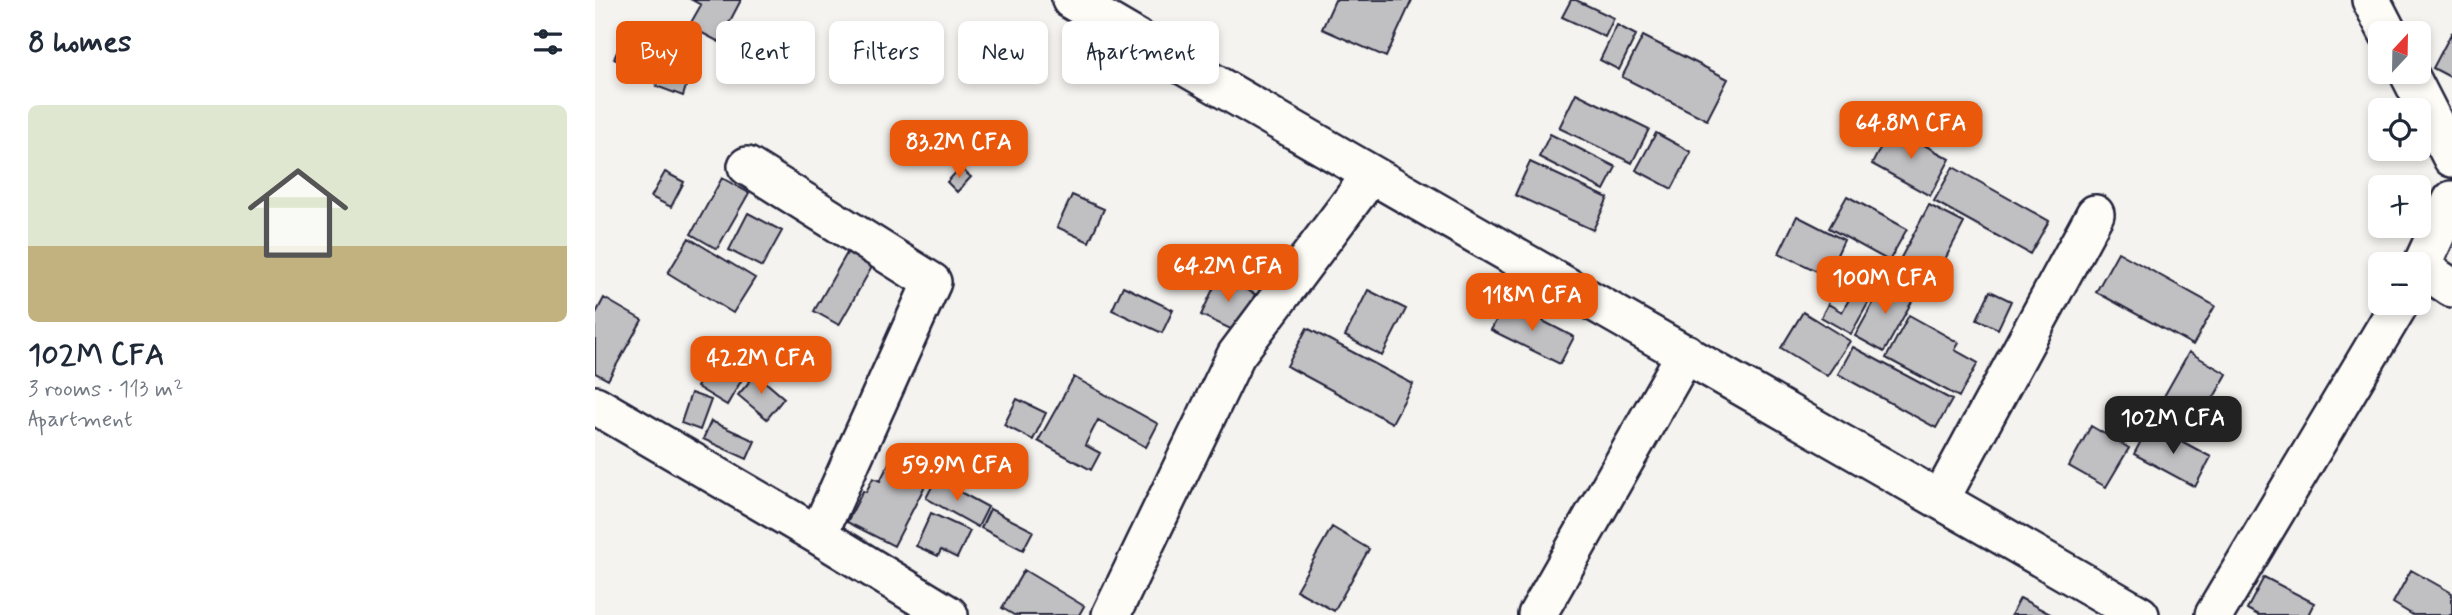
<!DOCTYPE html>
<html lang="en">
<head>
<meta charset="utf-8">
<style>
	body { margin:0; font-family:Mynerve,sans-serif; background:#f6f6f7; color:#1f2937; height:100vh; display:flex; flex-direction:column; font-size:26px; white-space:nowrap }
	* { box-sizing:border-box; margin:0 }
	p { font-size:23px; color:#747a83 }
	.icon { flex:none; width:38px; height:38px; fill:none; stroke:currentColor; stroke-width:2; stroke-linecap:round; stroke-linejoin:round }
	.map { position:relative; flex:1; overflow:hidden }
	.sheet { display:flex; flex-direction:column; background:#fff; width:595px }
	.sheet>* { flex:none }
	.guide { position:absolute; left:21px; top:21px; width:665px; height:63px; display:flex; gap:14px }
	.needle { width:46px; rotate:22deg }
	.tools { position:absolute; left:1773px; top:21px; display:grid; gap:14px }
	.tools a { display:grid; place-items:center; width:63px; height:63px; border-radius:10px; background:#fff; box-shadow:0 4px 10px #0003; font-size:35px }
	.price { position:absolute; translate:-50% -60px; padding:0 16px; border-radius:14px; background:#ea580c; color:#fff; font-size:23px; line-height:46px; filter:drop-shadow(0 2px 4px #0008) }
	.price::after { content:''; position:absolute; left:50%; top:42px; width:21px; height:16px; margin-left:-10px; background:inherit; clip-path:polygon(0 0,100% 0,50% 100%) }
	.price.on { background:#222; color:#fff }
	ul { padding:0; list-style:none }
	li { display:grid; align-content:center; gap:14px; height:371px; padding:0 28px }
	li span { display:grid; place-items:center; height:217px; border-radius:10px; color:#555 }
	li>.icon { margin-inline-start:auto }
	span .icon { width:126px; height:126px; fill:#fffc; stroke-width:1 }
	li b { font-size:30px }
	h2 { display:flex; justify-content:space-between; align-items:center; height:84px; padding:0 28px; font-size:30px }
	.pill { padding:0 24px; border-radius:10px; background:#fff; box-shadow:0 4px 10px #0003; font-size:24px; line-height:63px }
	.pill.on { background:#ea580c; color:#fff }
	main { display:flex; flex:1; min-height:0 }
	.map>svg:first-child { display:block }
	.building { fill:#c0bfc2; stroke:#22223b; stroke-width:2 }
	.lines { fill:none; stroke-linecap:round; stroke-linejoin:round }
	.minor-casing { stroke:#22223b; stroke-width:42 }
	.minor { stroke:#fdfcf7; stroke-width:37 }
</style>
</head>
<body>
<main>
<section class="sheet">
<h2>8 homes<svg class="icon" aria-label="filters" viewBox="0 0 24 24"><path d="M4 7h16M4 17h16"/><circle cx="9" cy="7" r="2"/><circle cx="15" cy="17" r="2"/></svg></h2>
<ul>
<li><span style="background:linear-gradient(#dfe7d0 65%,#c2b280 0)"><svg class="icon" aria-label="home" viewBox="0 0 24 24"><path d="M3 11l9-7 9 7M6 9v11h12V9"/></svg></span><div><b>102M CFA</b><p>3 rooms · 113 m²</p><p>Apartment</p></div></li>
</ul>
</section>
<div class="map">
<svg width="1857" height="615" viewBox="0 0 1857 615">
	<rect width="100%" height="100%" fill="#f4f3ef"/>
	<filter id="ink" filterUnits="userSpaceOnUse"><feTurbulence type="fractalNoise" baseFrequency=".0143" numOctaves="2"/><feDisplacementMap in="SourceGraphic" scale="14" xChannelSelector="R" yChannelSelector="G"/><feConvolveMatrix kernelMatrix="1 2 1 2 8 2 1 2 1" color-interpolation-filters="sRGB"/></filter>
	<g filter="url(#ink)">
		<!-- building -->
		<path class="building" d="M97,0h49l-22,42 -30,-16 12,-21z
			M740,0h77l-26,57 -64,-28z
			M976,0h5l38,18 -9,19 -43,-20z
			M1022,25l19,10 -17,35 -19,-10z
			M32,28l38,16 -13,30 -38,-15z
			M1857,32v46l-19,-10z
			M1048,36l85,43 -21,41 -85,-43z
			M68,67l26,10 -6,19 -27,-10z
			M981,93l73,36 -17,34 -73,-35z
			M1296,127l59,32 -20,37 -58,-32z
			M1061,133l35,19 -19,37 -36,-19z
			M955,134l66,33 -12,23 -65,-33z
			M935,162l78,36 -15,32 -78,-35z
			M1358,167l96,54 -19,33 -96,-53z
			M365,168l11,9 -14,15 -10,-10z
			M70,172l19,10 -13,25 -20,-10z
			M127,178l27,15 -32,56 -26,-15z
			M477,195l32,14 -15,33 -32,-15z
			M1252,196l60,33 -18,32 -60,-33z
			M1334,205l35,18 -33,63 -35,-19z
			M153,213l34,18 -20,36 -33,-17z
			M1202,216l47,24 -17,36 -48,-23z
			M94,238l66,40 -22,35 -65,-40z
			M256,246l25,14 -37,65 -25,-14z
			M1523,252l97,54 -22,39 -97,-53z
			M1270,271l16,9 -30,54 -30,-17 7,-13 14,8z
			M624,276l36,18 -18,38 -36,-17z
			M1291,280l29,16 -31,56 -29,-16z
			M528,286l50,24 -11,23 -50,-23z
			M773,290l38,19 -24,47 -37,-20z
			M1395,291l21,10 -13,28 -21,-10z
			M9,298l38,22 -34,60 -13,-7v-58z
			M911,302l68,35 -14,27 -69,-34z
			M1208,312l47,29 -23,35 -46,-28z
			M1314,315l50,28 -4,7 23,13 -19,34 -73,-39z
			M712,328l106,56 -21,39 -105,-57z
			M1258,347l99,53 -16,28 -98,-54z
			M123,351l30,18 -21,36 -30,-18z
			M1594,352l38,22 -35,62 -38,-22z
			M161,374l28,24 -17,21 -29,-24z
			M479,377l84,47 -12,23 -48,-27 -13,25 15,8 -9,17 -53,-29z
			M96,393l20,7 -11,30 -19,-7z
			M422,399l29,14 -13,27 -29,-15z
			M116,421l44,20 -8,18 -44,-20z
			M1555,424l61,33 -16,30 -61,-33z
			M1496,426l38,22 -23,39 -37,-21z
			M297,457l38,19 -36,70 -47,-24 16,-31 3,1 7,-14 7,3z
			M341,479l52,28 -10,20 -52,-29z
			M395,509l43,22 -10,19 -42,-22z
			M336,513l39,18 -13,27 -16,-8 -3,6 -22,-10z
			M737,527l37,22 -35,62 -38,-21z
			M429,570l60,36 -5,9h-65l-12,-7z
			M1816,570l41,23v22h-39l-20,-12z
			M1669,577l50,26 -6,12h-50l-11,-6z
			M1425,598l32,17h-41z"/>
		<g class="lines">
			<!-- minor casing -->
			<g class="minor-casing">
				<path id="minor" d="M476,0c354,208 713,409 1069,615
					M1776,0l17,33
					M1813,72l44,86
					M152,166l185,116 -114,253
					M1826,267l31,21
					M1824,271l33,-71
					M0,405l223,130 131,80
					M1345,500l155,-286
					M516,615l125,-260 135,-180
					M942,615l149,-262
					M1619,615l186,-312"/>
			</g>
			<!-- minor -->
			<use href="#minor" class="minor"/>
		</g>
	</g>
</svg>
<div class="tools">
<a><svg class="needle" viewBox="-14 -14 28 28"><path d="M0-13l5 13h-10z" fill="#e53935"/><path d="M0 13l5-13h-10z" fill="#747a83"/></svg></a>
<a><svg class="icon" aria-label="locate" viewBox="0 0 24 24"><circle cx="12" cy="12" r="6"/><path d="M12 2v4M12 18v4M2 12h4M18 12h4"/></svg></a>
<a>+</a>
<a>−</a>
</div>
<b class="price" style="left:1316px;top:161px">64.8M CFA</b>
<b class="price" style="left:364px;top:180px">83.2M CFA</b>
<b class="price" style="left:633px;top:304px">64.2M CFA</b>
<b class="price" style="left:1290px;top:316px">100M CFA</b>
<b class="price" style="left:937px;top:333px">118M CFA</b>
<b class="price" style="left:166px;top:396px">42.2M CFA</b>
<b class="price on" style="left:1578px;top:456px">102M CFA</b>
<b class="price" style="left:362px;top:503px">59.9M CFA</b>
<div class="guide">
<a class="pill on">Buy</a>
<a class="pill">Rent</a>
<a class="pill">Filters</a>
<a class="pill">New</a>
<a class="pill">Apartment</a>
</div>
</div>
</main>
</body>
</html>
